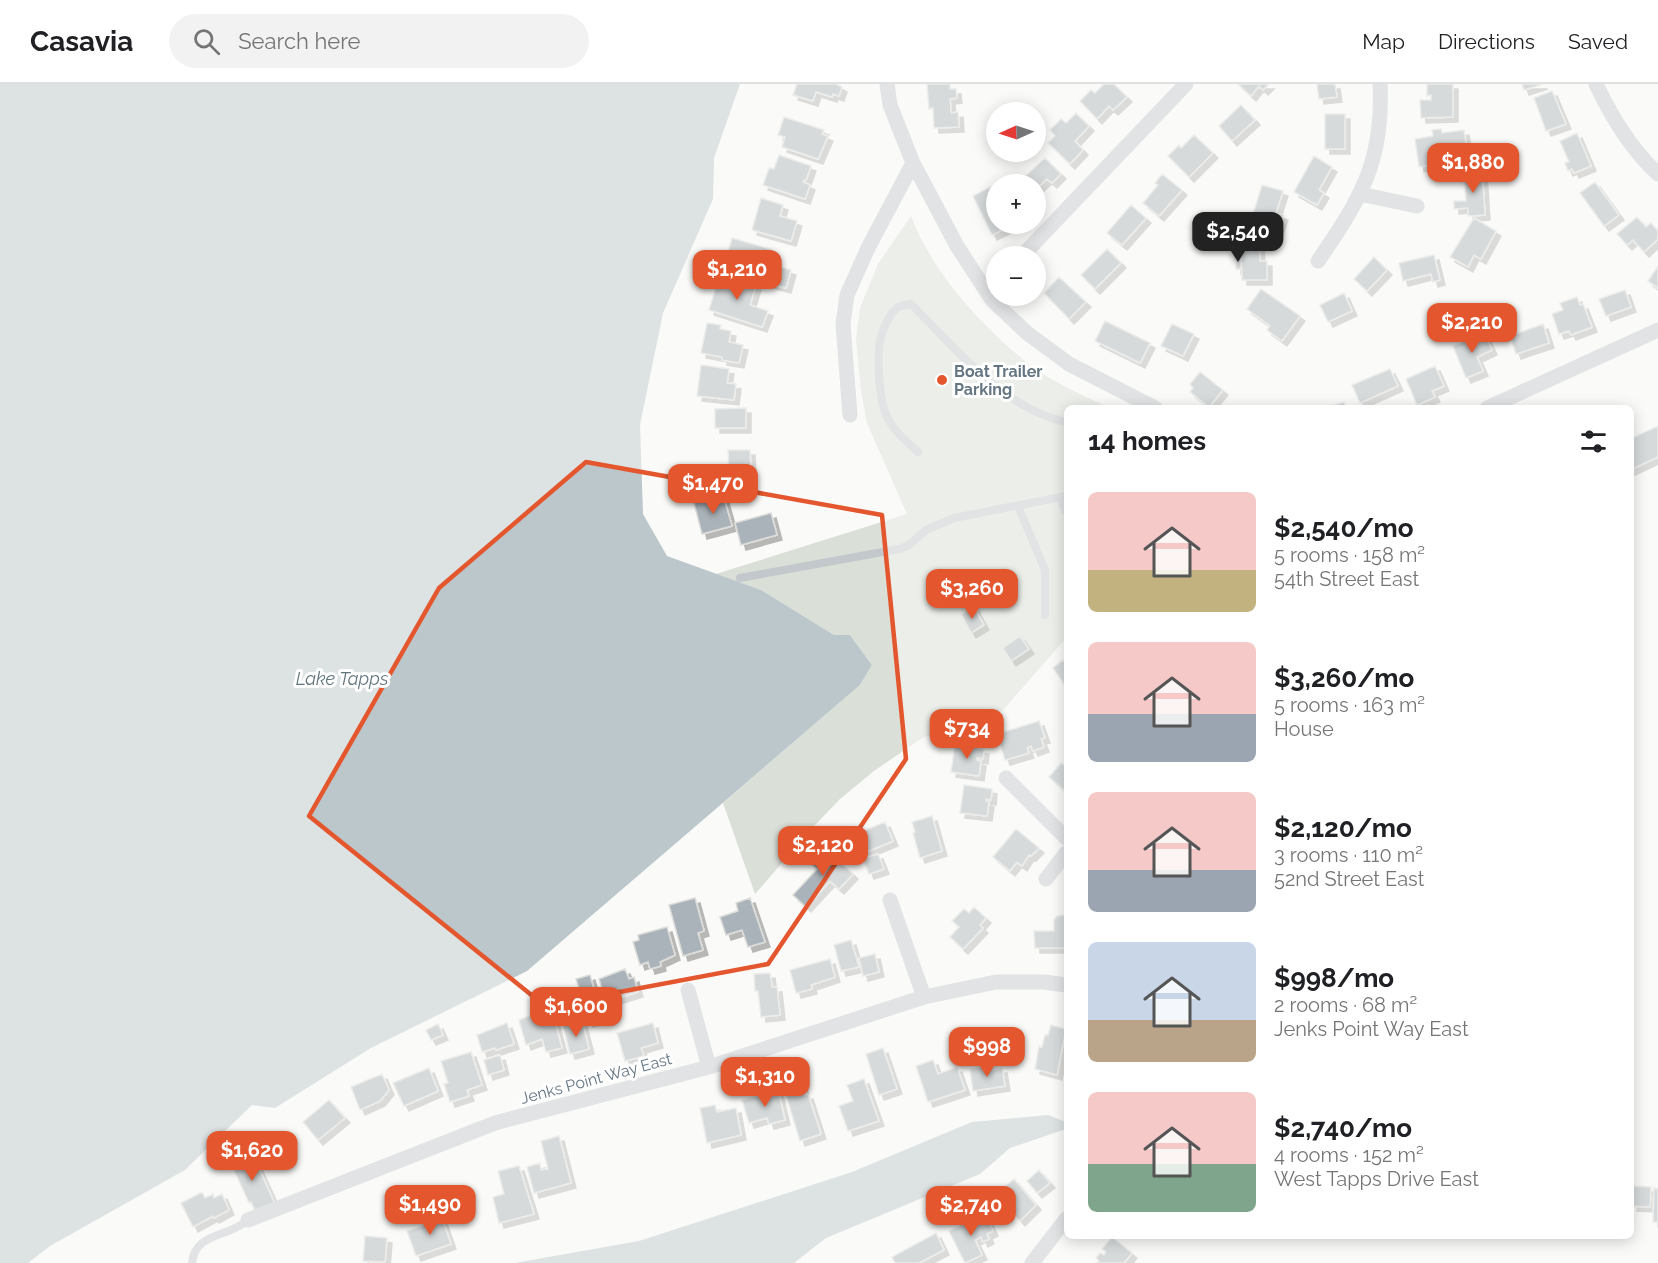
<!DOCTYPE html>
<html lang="en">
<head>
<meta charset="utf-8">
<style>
	body { margin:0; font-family:Raleway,sans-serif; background:#f2f2f2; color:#202124; height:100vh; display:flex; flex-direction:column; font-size:22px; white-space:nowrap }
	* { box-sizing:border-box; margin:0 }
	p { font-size:20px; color:#757577 }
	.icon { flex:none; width:33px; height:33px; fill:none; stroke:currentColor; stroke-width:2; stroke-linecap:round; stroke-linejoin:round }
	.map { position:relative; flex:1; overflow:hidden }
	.panel { position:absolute; left:1064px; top:321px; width:570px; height:834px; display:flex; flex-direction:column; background:#fff; border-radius:9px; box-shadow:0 3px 15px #0003 }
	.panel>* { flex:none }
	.needle { width:39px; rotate:267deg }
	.controls { position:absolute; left:986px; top:18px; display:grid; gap:12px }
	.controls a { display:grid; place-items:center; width:60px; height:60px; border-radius:50%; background:#fff; box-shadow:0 3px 15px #0003; font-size:30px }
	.price { position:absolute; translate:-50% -51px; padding:0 14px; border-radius:12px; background:#e4572e; color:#fff; font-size:20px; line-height:39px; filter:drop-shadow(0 2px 3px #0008) }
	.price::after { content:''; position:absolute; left:50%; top:36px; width:18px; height:14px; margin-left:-9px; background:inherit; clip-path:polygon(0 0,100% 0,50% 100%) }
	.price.active { background:#222; color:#fff }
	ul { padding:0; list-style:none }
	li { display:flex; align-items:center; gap:18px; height:150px; padding:0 24px }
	li span { display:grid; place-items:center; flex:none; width:168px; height:120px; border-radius:9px; color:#555 }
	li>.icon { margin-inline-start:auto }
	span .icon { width:72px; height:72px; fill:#fffc; stroke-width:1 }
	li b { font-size:26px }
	h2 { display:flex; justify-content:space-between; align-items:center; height:72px; padding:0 24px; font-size:26px }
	header { display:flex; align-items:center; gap:36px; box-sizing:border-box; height:84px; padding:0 30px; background:#fff; border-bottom:2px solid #e0e0e0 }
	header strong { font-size:28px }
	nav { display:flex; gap:33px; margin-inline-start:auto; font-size:21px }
	.search { width:420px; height:54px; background:#f2f2f2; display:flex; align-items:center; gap:15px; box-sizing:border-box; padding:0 21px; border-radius:33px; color:#757577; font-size:22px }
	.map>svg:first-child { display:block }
	.green { fill:#dadfd7 }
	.water { fill:#bbc7cb }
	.building { fill:#aab3b9; stroke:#dcdcda; stroke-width:1.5; filter:url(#shadow) }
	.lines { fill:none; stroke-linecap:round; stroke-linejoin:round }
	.service { stroke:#c3c8cc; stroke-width:8 }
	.minor { stroke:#c3c8cc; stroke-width:15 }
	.marked { fill:none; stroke:#e4572e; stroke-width:4.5; stroke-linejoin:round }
	.poi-dot { fill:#e4572e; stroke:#fff; stroke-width:2 }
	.labels { text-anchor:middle; stroke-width:6; stroke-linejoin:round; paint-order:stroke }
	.poi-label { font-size:16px; font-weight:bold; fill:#657683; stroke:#fff; text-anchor:start }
	.street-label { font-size:16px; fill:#657683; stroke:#fff }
	.water-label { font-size:18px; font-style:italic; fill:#60757c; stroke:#fff }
</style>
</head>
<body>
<header>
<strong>Casavia</strong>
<div class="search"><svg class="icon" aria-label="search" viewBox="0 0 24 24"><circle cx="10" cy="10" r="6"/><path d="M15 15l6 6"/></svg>Search here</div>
<nav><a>Map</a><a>Directions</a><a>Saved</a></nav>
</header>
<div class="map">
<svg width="1658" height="1179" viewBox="0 0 1658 1179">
	<defs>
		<filter id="shadow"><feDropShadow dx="5" dy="5" stdDeviation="0" flood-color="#0004"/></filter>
	</defs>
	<rect width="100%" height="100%" fill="#fafaf8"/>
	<!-- green -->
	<path class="green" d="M911,132c20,55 73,113 119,149 24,18 53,31 81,43h-45v230l-63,72 -81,28 -48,33 -34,28 -25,26 -60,69 -32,-91 137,-118 12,-20 -22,-30h-16l-73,-45 -45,-16 191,-60 -40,-91 -6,-32 -5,-52 4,-31 18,-44z"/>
	<!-- water -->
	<path class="water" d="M0,0h740l-26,74 -1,41 -50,114 -23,112 3,89 24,42 94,34 73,45h16l22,30 -12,20 -333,286 -156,77 -96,60 -23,-3 -67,65 -135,76 -22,17h-28z
		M1048,1031l18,7v7l-56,19 -30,26 -154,64 -32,25h-279l124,-22 213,-69 120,-50z"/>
	<!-- building -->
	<path class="building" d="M797,0h39l6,3 -3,9 -6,-2 -1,3 -16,-5 -3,9 -20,-6z
		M927,0h23v5h6l1,9 -7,1 1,14 7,-1 1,15 -25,1 -1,-20 -4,1z
		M1104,0h10l13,13 -14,13 -4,-4 -12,13 -17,-18 11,-11 4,3z
		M1238,0h31l-6,6 -4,-4 -8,10z
		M1317,0h18l2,13 -18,2z
		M1427,0h26v33l-32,1 -1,-18h11v-5l-4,1z
		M1522,0h21l-19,6z
		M1552,7l14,33 -20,7 -12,-33z
		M1241,21l14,15 -23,21 -13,-15z
		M1076,29l13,13 -14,15 8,9 -13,14 -22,-21 7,-7 -5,-6 11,-11 5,4z
		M1325,30h20v35h-20z
		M784,33l40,13 -2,4 6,2 -10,23 -36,-12 3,-10 -7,-2z
		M1441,45l1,4 22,-3 3,20 -31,6 2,8 -19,3 -4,-28 18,-3 -1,-6z
		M1577,49l14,33 -17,7 -2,-4 -4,2 -3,-8 4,-1 -9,-21z
		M1194,51l19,18 -24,24 -21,-21 11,-11 2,3z
		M779,71l32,11 -5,14h-2l-1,2 7,3 -5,14 -42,-14 6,-17 5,1z
		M1314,72l18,11 -13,23 5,3 -7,12 -23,-13z
		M1045,74l16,16 -9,9 -5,-4 -9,8h-3v-3h-18z
		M1482,85l3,46 -17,1v-8l-14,1v-8h12l-2,-31z
		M1162,90l20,16 -23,26 -16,-13 15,-18 -3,-2z
		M1595,98l24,33 -15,11 -24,-33z
		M1262,101l21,6 -7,22 7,2 -7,20 -27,-8z
		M990,103l4,8h2v29h19l-23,11 -19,-39z
		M761,114l22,7 -3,11 17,5 -6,20 -39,-11z
		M1131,121l15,13 -24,27 -15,-12z
		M1637,133l9,10 5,-4 7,8v8l-14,13 -11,-12 -6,5 -10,-11z
		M1474,134l22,13 -15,28 -7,-4 -6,12 -18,-10z
		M1259,152l1,25h7v19h-25l-1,-43z
		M732,154l38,11 -4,14 25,7 -5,18 -63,-17z
		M1107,165l14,14 -26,26 -14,-14z
		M1434,171l6,25 -7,2 -2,-8 -28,7 -4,-18z
		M1236,172h5v13h-5z
		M1374,173l13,13 -20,21 -13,-12z
		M1658,182v22l-10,-7z
		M720,190l36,11 -6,20 18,6 -6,16 -53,-17z
		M1059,193l27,25 -17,17 -25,-26z
		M1261,205l39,27 -18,25 -15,-11 3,-4 -23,-17z
		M1625,206l6,17 -25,9 -7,-17z
		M1344,209l8,18 -24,11 -8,-17z
		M1577,213l3,8 3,-1 9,23 -21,8 -2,-4 -10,3 -7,-20 11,-4 -3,-7z
		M1105,237l45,22 -10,20 -45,-22z
		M707,239l14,2 -1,4 11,2 -2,11 14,3 -4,18 -17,-3v-3l-21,-4z
		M1172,240l22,10 -11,22 -22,-10z
		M1543,240l6,19 -33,11 -6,-18z
		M1484,248l8,18 -15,7 6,14 -17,7 -13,-32z
		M701,281l28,4 -2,14 9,1 -2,16 -37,-4z
		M1435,282l9,20 -12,5 3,6 -18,8 -11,-26z
		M1390,285l8,17 -38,17 -8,-18z
		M1200,288l23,18 -14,17 -19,-15 3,-4 -3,-4z
		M1344,318l2,6h-20z
		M746,324v20h-31v-19z
		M1658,342v31l-28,13v-31z
		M728,366h22l1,21 -22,1z
		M723,411l9,31 -30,8 -8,-31z
		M771,429l6,22 -36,10 -6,-22z
		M974,523l10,18 -13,8 -10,-19z
		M1020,552l9,13 -18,12 -8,-13z
		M1063,576l3,4v23l-13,-19z
		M1039,637l6,17 -4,1 3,8 -11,4 -2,-5 -4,2 2,5 -24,7 -8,-26z
		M955,660l29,5 -1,10 -6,-1v2l4,1 -2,15 -28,-4z
		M1066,678v30l-17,-15 12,-14 3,2z
		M964,701l28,4 -1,11 -5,-1v2l3,1 -2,14 -27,-3z
		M932,732l10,35 -22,7 -7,-25 2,-1 -3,-10z
		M885,738l8,19 -29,12 -8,-19z
		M1016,745l23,19 -8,8 -2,-1 -7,11 -5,-4 -7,9 -17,-14z
		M826,764l27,26 -14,15 -9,-8 -24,26 -13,-12 24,-26 -6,-5z
		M878,770l6,15 -15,5 -6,-15z
		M695,814l9,33 -6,2 5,17 -20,6 -14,-51z
		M750,814l15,44 -17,5 -6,-17 -16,5 -6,-18 18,-6 -2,-8z
		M974,823l12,11 -6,7 3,3 -20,21 -13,-12 9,-10 -7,-6 12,-12 5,4z
		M1066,831v33h-31l-1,-17h20v-11l3,-4z
		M667,843l8,28 -15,7 1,4 -11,3 -2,-7 -8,3 -7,-23 6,-2 -1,-5z
		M851,856l8,27 -18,4 -7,-26z
		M875,870l4,18 -16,4 -4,-18z
		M830,875l5,18 -24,8 1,4 -16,4 -6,-23z
		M625,885l4,10 5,-2 4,15 -23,7 -1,-3 -9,3 -6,-20z
		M770,889l2,14h5l3,28 -19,2 -3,-26h-3l-1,-17z
		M590,891l12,43 -14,4 -3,-10 -22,6 -5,-18 8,-2 -1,-4 5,-4 9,-2 -3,-9z
		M552,927l10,37 -16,4 -4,-13 -16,6 -7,-25 18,-7 1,2z
		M582,937l7,28 -19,5 -7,-28z
		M507,939l7,21 -18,6 -1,-2 -13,4 -5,-17z
		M653,939l5,20 -17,5 3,8 -19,5 -8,-28z
		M438,940l5,11 -12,5 -5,-10z
		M1051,941l15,4 -9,46 -22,-6 4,-23 3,1 3,-12h3z
		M883,964l14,41 -18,6 -13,-41z
		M471,968l11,33 -15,5 2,6 -19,6 -6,-18 4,-1 -7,-22z
		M500,971l4,15 -16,5 -4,-15z
		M933,976l5,14 19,-7 8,23 -37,12 -12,-36z
		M991,982l1,4 10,-2 3,18 -32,5 -3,-22z
		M429,984l9,23 -34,15 -11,-23z
		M382,990l7,16 -9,11 -20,9 -9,-23z
		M864,995l15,42 -31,10 -9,-25 14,-5 -6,-16z
		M801,996l4,15 3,-1 13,40 -21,7 -17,-55z
		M778,1006l7,30 -16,4 -2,-6 -18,5 -7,-23z
		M329,1016l16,18 -27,22 -15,-18z
		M715,1021l2,7 19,-4 5,27 -34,8 -7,-35z
		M559,1052l12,47 -37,10 -7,-26 13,-4 1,7 7,-1 -7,-28z
		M251,1067l24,53 -19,9 -5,-11 -2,1 -19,-42z
		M519,1082l15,48 -35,9 -6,-26 11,-3 -6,-23z
		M1039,1086l11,13 -13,10 -10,-12z
		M1014,1095l22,26 -16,16 -17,-19 2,-2 -7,-8z
		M1633,1102l18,1 -1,20 -18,-1z
		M1654,1104l4,1v33h-5z
		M202,1108l3,6 8,-4 1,4 8,-4 7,16 -15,8 -1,-2 -20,11 -12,-24z
		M440,1129l11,31 -35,12 -9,-25 24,-8 -2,-7z
		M985,1130l8,17 -6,3 2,5 -6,3 -2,-5 -6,3 7,15 -17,8 -16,-32z
		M936,1149l8,17 -25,13h-24l-3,-6z
		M365,1152l22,2 -2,24 -22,-1z
		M1112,1153l20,16 -8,10h-27l2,-2 -3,-3 4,-5 4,2 2,-3 -4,-3z"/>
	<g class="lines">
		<!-- service -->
		<path class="service" d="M918,368c-12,-11 -26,-22 -32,-38 -7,-15 -9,-57 -6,-73 2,-10 9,-27 17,-33 3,-3 9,-3 13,-4l4,3c43,43 90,102 152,115
			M1059,413l7,15
			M1018,422l27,64v45
			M740,494l159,-29 10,-4 17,-15 28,-12 112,-22
			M192,1179c3,-31 36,-25 56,-43"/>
		<!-- minor -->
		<path class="minor" d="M887,0l3,21 23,58 44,83 35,54 35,33 42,31 86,44
			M1596,0c15,32 36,66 62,90
			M1360,110l57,12
			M1022,172l164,-172
			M1318,177c42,-61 66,-100 62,-177
			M1487,324l171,-78
			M850,331l-7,-91 4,-29 21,-47 45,-85
			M1006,694l60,60
			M1046,795l20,-26
			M890,816l34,97
			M688,906l21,77
			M248,1136l247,-97 214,-56 215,-70 72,-15h48l22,3
			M1032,1179l34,-44"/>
	</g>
	<!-- marked area -->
	<path d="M0 0H1658V1179H0ZM586,378l296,53 24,244 -138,205 -223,42 -236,-190 130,-228z" fill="#fafaf8" fill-opacity=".55" fill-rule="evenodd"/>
	<path class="marked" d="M586,378l296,53 24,244 -138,205 -223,42 -236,-190 130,-228z"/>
	<!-- markers -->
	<circle class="poi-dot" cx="942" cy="296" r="6"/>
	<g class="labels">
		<!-- poi labels -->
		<g class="poi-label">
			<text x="954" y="293">Boat Trailer<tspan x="954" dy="18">Parking</tspan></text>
		</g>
		<!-- street labels -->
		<g class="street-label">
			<text transform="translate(596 994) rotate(-15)" y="6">Jenks Point Way East</text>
		</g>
		<!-- water labels -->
		<g class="water-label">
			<text x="342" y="601">Lake Tapps</text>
		</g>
	</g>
</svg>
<div class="controls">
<a><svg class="needle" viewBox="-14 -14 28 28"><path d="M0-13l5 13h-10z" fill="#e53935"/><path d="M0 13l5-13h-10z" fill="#757577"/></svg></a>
<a>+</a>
<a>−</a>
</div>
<b class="price" style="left:1473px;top:110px">$1,880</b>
<b class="price active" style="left:1238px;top:179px">$2,540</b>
<b class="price" style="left:737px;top:217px">$1,210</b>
<b class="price" style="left:1472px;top:270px">$2,210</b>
<b class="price" style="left:713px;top:431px">$1,470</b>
<b class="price" style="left:972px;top:536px">$3,260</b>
<b class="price" style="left:967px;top:676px">$734</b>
<b class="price" style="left:823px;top:793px">$2,120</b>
<b class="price" style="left:576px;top:954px">$1,600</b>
<b class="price" style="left:987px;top:994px">$998</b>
<b class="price" style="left:765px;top:1024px">$1,310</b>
<b class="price" style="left:252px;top:1098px">$1,620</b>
<b class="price" style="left:430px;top:1152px">$1,490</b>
<b class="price" style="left:971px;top:1153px">$2,740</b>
<section class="panel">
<h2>14 homes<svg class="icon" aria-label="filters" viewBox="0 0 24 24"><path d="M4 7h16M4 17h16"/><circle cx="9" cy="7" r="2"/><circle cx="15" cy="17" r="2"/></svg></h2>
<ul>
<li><span style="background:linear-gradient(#f6c9c9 65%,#c2b280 0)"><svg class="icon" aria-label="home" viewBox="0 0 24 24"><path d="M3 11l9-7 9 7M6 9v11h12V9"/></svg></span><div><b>$2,540/mo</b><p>5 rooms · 158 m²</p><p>54th Street East</p></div></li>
<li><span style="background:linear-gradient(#f6c9c9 60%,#9aa5b1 0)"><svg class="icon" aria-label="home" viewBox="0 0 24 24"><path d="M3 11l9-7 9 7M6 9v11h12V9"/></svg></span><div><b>$3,260/mo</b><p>5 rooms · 163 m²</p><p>House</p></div></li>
<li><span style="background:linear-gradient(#f6c9c9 65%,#9aa5b1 0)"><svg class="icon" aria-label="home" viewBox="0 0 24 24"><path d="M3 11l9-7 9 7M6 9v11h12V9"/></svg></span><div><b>$2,120/mo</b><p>3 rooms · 110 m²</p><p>52nd Street East</p></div></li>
<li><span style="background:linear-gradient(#c9d6e8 65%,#b9a48a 0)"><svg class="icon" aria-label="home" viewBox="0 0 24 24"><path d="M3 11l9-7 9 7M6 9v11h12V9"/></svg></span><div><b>$998/mo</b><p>2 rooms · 68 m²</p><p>Jenks Point Way East</p></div></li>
<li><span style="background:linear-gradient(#f6c9c9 60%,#7fa58c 0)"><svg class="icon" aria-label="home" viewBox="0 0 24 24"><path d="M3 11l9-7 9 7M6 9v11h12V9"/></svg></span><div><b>$2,740/mo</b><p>4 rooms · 152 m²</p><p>West Tapps Drive East</p></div></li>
</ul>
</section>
</div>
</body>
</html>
